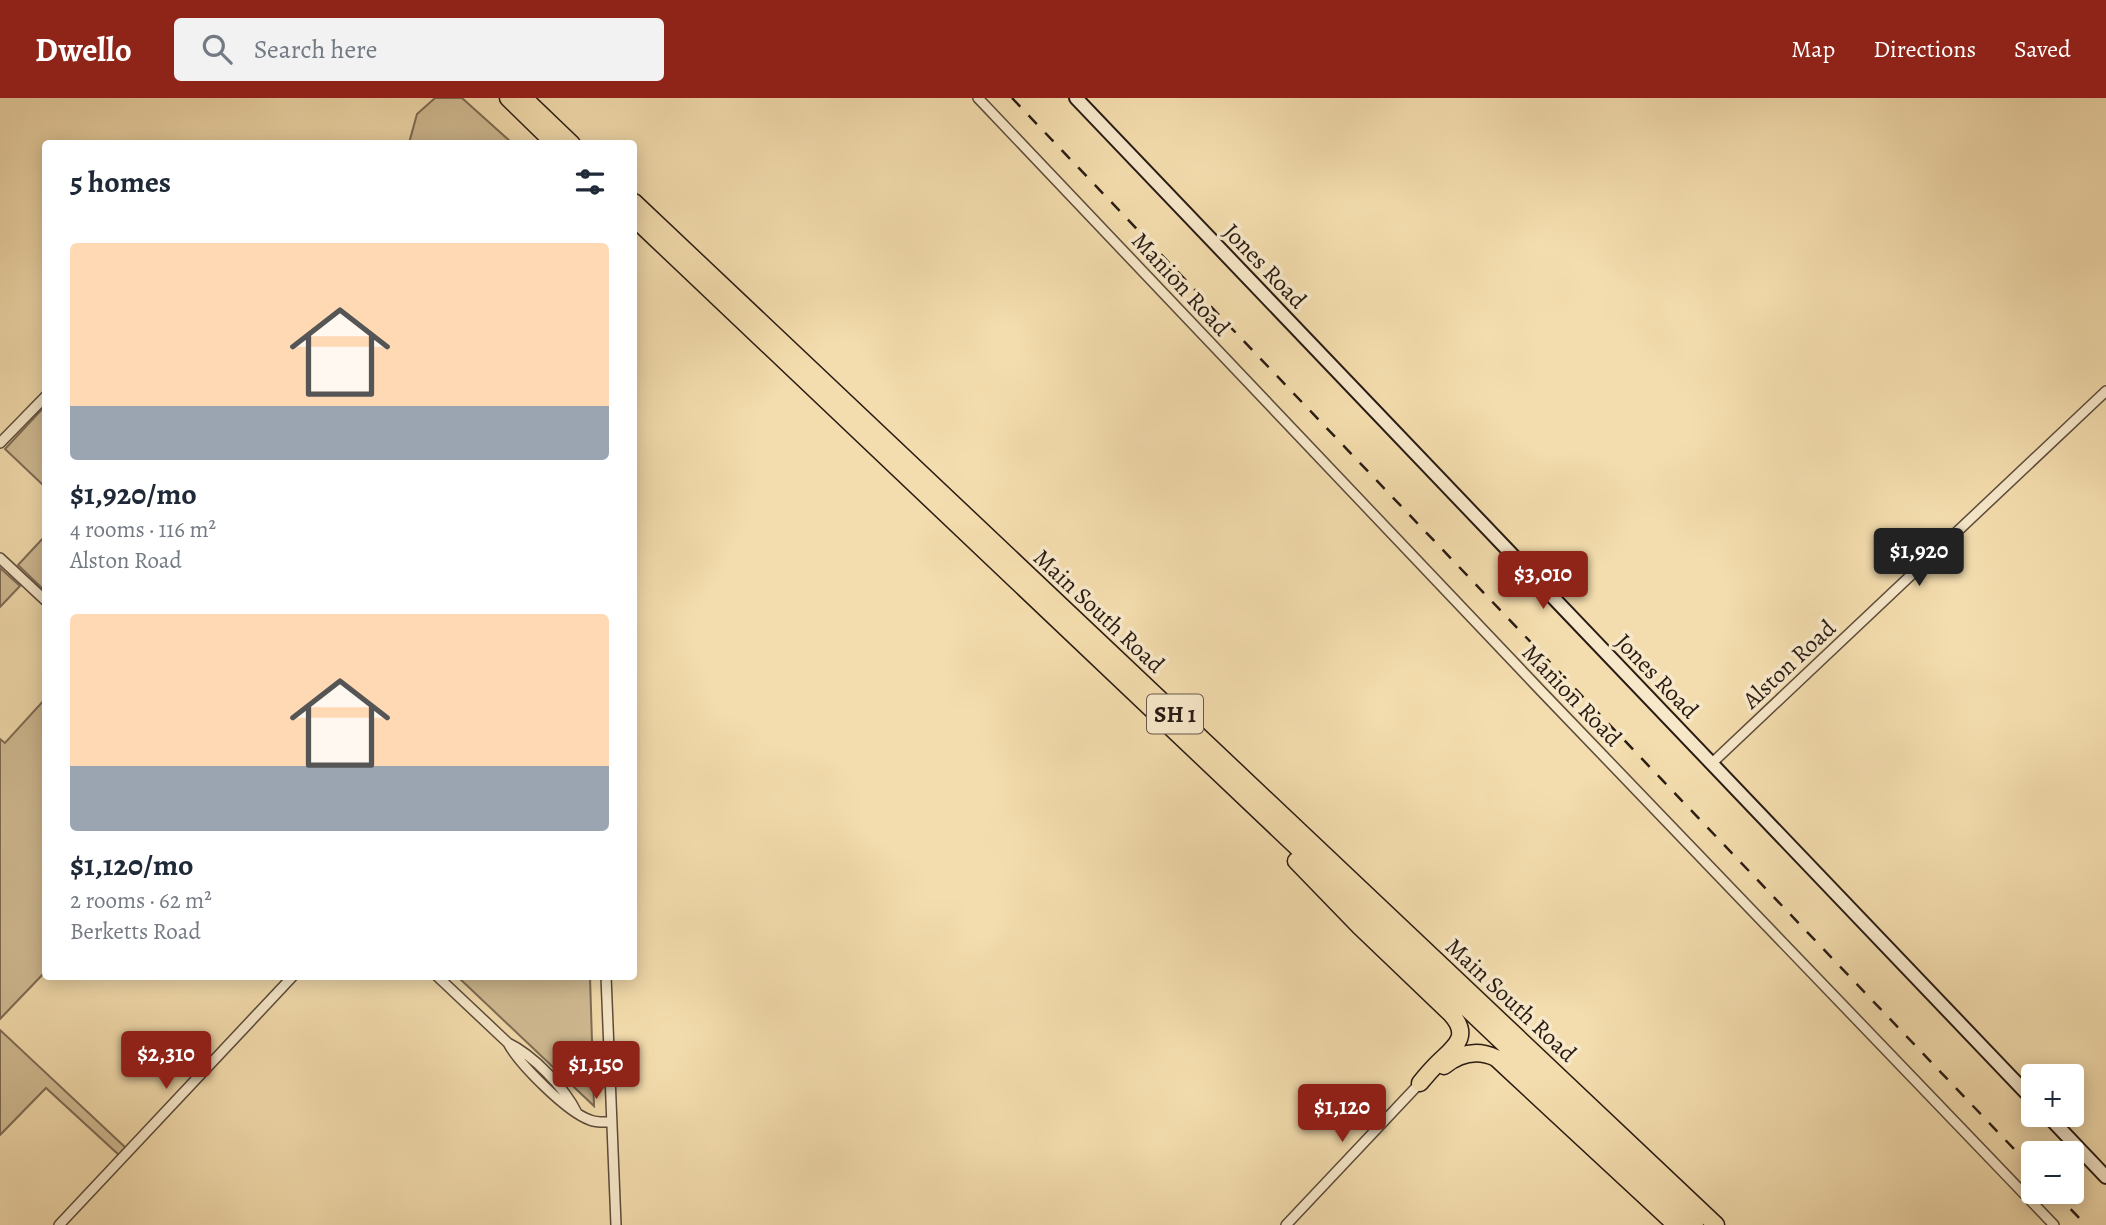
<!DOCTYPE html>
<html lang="en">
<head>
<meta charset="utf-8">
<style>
	body { margin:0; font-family:Alegreya,serif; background:#f2f2f3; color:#1f2937; height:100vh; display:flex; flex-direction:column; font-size:26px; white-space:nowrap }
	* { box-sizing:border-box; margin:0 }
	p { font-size:23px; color:#747a83 }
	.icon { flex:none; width:38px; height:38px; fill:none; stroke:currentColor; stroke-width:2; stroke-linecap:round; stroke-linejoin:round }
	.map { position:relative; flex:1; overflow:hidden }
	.drawer { position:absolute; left:42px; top:42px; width:595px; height:840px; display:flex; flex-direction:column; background:#fff; border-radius:7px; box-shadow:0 4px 18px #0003 }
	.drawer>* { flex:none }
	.buttons { position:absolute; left:2021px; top:966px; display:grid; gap:14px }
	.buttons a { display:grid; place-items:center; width:63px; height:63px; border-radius:7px; background:#fff; box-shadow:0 4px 18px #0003; font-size:35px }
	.price { position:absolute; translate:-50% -60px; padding:0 16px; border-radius:7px; background:#8f2418; color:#fff; font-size:23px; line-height:46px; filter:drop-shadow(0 2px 4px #0008) }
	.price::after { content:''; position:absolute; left:50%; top:42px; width:21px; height:16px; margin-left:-10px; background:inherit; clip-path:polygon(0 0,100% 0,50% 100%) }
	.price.selected { background:#222; color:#fff }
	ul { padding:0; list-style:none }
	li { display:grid; align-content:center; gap:14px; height:371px; padding:0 28px }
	li span { display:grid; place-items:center; height:217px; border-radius:7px; color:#555 }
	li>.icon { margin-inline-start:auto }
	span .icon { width:126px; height:126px; fill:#fffc; stroke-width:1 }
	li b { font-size:30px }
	h2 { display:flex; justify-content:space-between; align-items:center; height:84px; padding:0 28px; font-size:30px }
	header { display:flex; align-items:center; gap:42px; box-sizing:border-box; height:98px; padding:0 35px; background:#8f2418; color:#fff }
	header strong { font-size:33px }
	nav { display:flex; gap:38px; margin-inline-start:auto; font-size:24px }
	.search { width:490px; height:63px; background:#f2f2f3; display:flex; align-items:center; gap:18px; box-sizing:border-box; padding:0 24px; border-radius:7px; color:#747a83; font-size:26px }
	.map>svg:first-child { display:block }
	.green { fill:#d1bb93; stroke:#7d6b54; stroke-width:2 }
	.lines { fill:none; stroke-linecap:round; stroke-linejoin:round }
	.street-casing { stroke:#5c4b3a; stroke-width:12 }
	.secondary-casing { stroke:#291b14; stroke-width:16 }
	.highway-casing { stroke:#291b14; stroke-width:19 }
	.street { stroke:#f7e8ca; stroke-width:9 }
	.secondary { stroke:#f7e8ca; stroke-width:12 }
	.highway { stroke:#f3dcad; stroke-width:16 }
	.rail { stroke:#291b14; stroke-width:2.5; stroke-dasharray:12 12; stroke-linecap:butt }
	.labels { text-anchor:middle; stroke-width:7; stroke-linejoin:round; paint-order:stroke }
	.shield { fill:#f7e8ca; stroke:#67584b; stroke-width:2 }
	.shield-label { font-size:23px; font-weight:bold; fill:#291b14 }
	.street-label { font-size:24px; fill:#291b14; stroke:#f7e8ca }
</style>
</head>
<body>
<header>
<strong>Dwello</strong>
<div class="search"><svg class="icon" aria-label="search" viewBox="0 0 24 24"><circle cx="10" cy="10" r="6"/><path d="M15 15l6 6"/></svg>Search here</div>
<nav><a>Map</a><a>Directions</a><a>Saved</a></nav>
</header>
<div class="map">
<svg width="2106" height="1127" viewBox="0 0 2106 1127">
	<rect width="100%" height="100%" fill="#f3dcad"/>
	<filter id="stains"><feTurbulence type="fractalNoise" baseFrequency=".00286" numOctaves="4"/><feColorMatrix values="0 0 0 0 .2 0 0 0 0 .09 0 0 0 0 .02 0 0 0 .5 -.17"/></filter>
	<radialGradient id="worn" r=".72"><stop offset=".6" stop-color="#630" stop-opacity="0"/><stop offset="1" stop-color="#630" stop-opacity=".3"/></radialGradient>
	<!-- green -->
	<path class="green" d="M435,0h27l50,45h-103l8,-29z
		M45,308v81l-40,-38z
		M45,438v55l-27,-26z
		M0,470l20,18 -20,21z
		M45,601v273l-45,47v-280l5,4z
		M458,879h132l4,129z
		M0,932l126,118 -7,7 -73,-67 -46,47z"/>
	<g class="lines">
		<!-- street casing -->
		<g class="street-casing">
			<path id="street" d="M978,0l566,596 510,531
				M0,345l46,-47
				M0,460l46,43
				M1711,666l395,-373
				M437,878l71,67c25,12 57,45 69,70
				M606,878l10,249
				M508,945c11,21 59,69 82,77 7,3 15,2 22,2
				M59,1127l234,-249
				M1286,1127l134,-142"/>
		</g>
		<!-- secondary casing -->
		<g class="secondary-casing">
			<path id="secondary" d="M1076,0l958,1003
				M2047,1017l59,62"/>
		</g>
		<!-- highway casing -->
		<g class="highway-casing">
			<path id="highway" d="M508,0l47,46
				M524,0l48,46
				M634,104l1082,1023
				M634,120l1061,1007
				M1296,763l63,65 92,88c22,24 0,35 -16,52 -5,5 -10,11 -15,17
				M1444,968c16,-13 33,-17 52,-8l180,167"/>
		</g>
		<!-- street -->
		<use href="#street" class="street"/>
		<!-- secondary -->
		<use href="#secondary" class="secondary"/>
		<!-- highway -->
		<use href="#highway" class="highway"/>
		<!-- rail -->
		<path class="rail" d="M1012,0l1022,1072
			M2054,1094l32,33"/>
	</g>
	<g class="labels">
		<!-- shield labels -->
		<rect class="shield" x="1147" y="596.5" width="56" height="39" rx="5"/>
		<g class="shield-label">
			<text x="1175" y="624">SH 1</text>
		</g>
		<!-- street labels -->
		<g class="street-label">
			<text transform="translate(1265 168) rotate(46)" y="8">Jones Road</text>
			<text transform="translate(1181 186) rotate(47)" y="8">Manion Road</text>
			<text transform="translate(1099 513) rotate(43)" y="8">Main South Road</text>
			<text transform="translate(1789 566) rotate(-43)" y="8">Alston Road</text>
			<text transform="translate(1657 578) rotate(46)" y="8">Jones Road</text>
			<text transform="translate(1572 597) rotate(46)" y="8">Manion Road</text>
			<text transform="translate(1511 902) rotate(43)" y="8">Main South Road</text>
		</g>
	</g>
	<rect width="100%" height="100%" filter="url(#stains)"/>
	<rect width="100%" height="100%" fill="url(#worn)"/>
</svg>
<div class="buttons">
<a>+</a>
<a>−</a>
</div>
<b class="price selected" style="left:1919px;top:490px">$1,920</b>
<b class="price" style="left:1543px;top:513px">$3,010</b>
<b class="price" style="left:166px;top:993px">$2,310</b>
<b class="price" style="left:596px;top:1003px">$1,150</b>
<b class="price" style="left:1342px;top:1046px">$1,120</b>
<section class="drawer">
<h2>5 homes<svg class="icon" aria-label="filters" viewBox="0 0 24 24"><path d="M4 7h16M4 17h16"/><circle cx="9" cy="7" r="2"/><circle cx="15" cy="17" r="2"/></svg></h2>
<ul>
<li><span style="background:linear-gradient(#ffd9b3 75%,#9aa5b1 0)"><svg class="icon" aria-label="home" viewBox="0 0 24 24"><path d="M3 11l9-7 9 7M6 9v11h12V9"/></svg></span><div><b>$1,920/mo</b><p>4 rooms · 116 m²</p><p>Alston Road</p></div></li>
<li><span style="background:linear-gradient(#ffd9b3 70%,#9aa5b1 0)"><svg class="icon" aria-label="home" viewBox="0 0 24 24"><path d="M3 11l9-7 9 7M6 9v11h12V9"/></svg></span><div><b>$1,120/mo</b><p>2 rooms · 62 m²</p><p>Berketts Road</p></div></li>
</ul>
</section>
</div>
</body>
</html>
